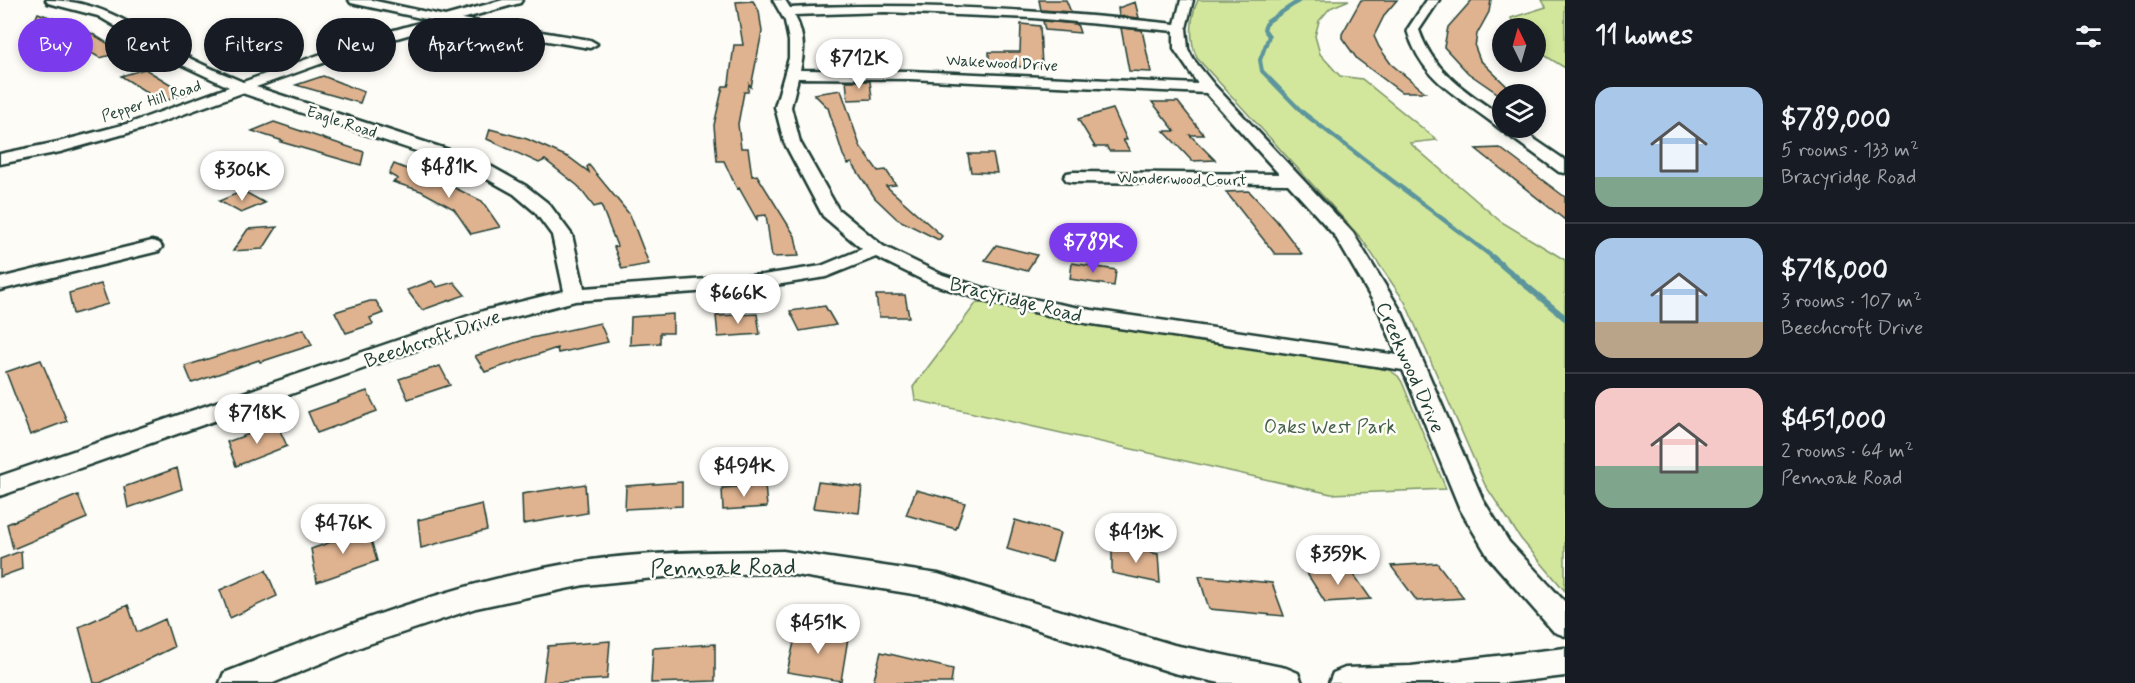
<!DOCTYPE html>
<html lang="en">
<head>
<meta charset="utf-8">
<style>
	body { margin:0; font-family:Mynerve,sans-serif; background:#242831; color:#f1f3f6; height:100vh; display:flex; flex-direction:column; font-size:22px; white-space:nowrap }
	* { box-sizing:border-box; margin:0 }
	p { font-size:20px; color:#9ea1a6 }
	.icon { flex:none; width:33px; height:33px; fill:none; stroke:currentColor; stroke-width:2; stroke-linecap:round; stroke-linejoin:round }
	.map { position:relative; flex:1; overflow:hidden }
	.side { display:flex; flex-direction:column; background:#171b24; width:570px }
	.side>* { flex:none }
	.top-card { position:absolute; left:18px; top:18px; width:570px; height:54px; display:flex; gap:12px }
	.needle { width:39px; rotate:355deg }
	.fabs { position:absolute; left:1492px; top:18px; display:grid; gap:12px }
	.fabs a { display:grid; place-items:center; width:54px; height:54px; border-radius:50%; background:#171b24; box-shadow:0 3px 9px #0003; font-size:30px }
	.price { position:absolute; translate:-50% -51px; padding:0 14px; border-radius:21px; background:#fff; color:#222; font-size:20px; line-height:39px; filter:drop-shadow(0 2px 3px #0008) }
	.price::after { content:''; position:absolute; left:50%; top:36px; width:18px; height:14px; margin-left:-9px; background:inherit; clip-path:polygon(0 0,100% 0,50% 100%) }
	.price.on { background:#7c3aed; color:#fff }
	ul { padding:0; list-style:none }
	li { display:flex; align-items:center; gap:18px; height:150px; padding:0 30px }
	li+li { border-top:2px solid #363941 }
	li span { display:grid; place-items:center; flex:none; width:168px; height:120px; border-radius:18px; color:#555 }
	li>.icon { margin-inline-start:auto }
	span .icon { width:72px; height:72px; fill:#fffc; stroke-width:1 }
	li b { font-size:26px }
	h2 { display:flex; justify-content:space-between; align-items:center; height:72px; padding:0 30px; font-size:26px }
	.chip { padding:0 21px; border-radius:27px; background:#171b24; box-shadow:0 3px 9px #0003; font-size:21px; line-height:54px }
	.chip.on { background:#7c3aed; color:#fff }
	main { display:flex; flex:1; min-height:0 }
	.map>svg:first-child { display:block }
	.green { fill:#d3e79c; stroke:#799268; stroke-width:1.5 }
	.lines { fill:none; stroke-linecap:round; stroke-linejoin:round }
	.stream-far2 { stroke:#5b959c; stroke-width:4 }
	.stream-far1 { stroke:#5b959c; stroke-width:4.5 }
	.stream { stroke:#5b959c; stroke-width:6 }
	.building { fill:#dfb390; stroke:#1f3d34; stroke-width:1.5 }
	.minor-casing { stroke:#1f3d34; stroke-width:5 }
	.minor { fill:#fdfcf7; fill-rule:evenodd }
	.labels { text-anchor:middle; stroke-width:5; stroke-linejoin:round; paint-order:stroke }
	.far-street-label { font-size:16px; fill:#1f3d34; stroke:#fdfcf7 }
	.street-label { font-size:20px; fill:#1f3d34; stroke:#fdfcf7 }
	.park-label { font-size:20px; fill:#435f49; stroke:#fdfcf7 }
	.near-street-label { font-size:24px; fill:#1f3d34; stroke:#fdfcf7 }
</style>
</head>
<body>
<main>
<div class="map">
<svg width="1565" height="683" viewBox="0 0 1565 683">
	<rect width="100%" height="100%" fill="#fdfcf7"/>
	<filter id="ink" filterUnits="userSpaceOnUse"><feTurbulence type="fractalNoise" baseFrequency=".0167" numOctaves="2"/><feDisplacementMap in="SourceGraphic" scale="12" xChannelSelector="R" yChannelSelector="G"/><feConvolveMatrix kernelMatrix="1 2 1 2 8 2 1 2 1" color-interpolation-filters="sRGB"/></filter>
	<g filter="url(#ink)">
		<!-- green -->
		<path class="green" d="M1198,0h151l-19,8 -11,13 -4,15 5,18 20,22 22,3 75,61 -27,3 90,78 65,39v331l-44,-52 -36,-54 -80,-183 -44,-64 -164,-180c-8,-17 -7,-41 1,-58z
			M1542,0h23v68l-29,-18v-22h-21l-4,-10 35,-11z
			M977,302l64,13 348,55 9,6 4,6 44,107 -115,5 -416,-94 -2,-13z"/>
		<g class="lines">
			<!-- stream-far2 -->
			<path class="stream-far2" d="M1300,0l-33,22 -3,7 5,7 -9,24 2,11 41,42"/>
			<!-- stream-far1 -->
			<path class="stream-far1" d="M1302,112l192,146"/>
			<!-- stream -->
			<path class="stream" d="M1492,257l73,61"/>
		</g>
		<!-- building -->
		<path class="building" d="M1039,0h27l5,12 -30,-2z
			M1361,0h36l-12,14 -11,22 5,11 12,17 34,28h-24l-44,-33 -15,-21v-4z
			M1472,0h19l-2,12 -12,22 -2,13 5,13 35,34h-12v3l-35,-24 -24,-26 4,-20z
			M753,1l6,10 3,21 -11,55 -2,-3 -1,8h-4l-6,32 3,24h7l4,28 5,-1 38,61 4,20 -27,1 -6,-42 -9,1v4l-18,-32 -2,1 -13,-28h-7l-3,-36 9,-39h5l1,-3 5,-38h9l-7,-43z
			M1135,2l4,16 -20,-2 -1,-8z
			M38,13l48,17 36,22 -22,6 -65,-38z
			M1043,21l34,3 3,9 -35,-3z
			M1021,24l19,2 2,41 -53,-1v-14h31z
			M1121,28l21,2 9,42 -22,-1z
			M844,55h22l2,13h-23z
			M145,69l30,18 15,6 -28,9 -41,-26z
			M323,76l41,16 -4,11 -64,-18z
			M846,81h24l2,18 -24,1z
			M841,90l19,56 18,25 8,-1 10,15 -10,1 56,50 -3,4 -42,-21 -22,-21 -23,-35 -4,1 -5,-9 -15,-47 -14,-14z
			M1152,102h26l26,33h-14l25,25 -23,1 -28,-30h11z
			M1113,109l14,31h-4l7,11h-21l-2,-4h-12l-17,-28z
			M274,122l90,30 -3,13 -80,-23 2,-1 -31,-10z
			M490,129l37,10 43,19 19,14 -2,-5 2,-2 41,50 19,49 -27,5 -8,-22 3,-1 -16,-41 -7,2 -16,-21 -33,-26 -6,3 -52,-24z
			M1500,148l65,49v23l-89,-71z
			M968,154h25l4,19 -26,-1z
			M394,164l63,25 25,12 18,26 -29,7 -17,-25 -33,-18 -28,-9 5,-3 -9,-5z
			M243,191l22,12 -24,10 -22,-12z
			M1249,191l27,29 26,34h-27l-49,-62z
			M277,227l-14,22 -30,2 15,-22z
			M996,245l41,10 -10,16 -42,-11z
			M1072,263l44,7 -2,16 -44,-7z
			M432,281l5,6 17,-5 11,13 -43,15 -15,-20z
			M101,284l7,20 -35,10 -4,-21z
			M876,295h29l4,22h-30z
			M370,301h6l7,12 -13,5 3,6 -27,9 -11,-21z
			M825,306l11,19 -36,6 -10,-20z
			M673,314v19h-13v10l-30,2 1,-28z
			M757,314l3,20 -42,3 -2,-21z
			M600,323l8,19 -50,11 -1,-5 -72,24 -10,-16 52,-17z
			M304,329l8,16 -52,17 -1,-2 -67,23 -7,-17z
			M41,360l26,61 -37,14 -24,-63z
			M440,366l10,19 -42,14 -9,-20z
			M367,391l10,20 -60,22 -9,-21z
			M277,424l10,22 -51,20 -9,-24z
			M177,468l5,21 -54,19 -4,-21z
			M682,482v24l-57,3 1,-23z
			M818,482l44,5 -3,26 -46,-5z
			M585,484l2,29 -64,11 -1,-30z
			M765,485l2,22 -44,3 -1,-22z
			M916,490l49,13 -9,26 -50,-14z
			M78,495l9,23 -74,31 -6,-25z
			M482,504l5,26 -66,18 -3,-28z
			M1015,520l45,13 -8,29 -45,-13z
			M368,529l9,32 -60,21 -6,-33z
			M1112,545l46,9 2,29 -48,-10z
			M21,551l1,18 -22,8v-18z
			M1437,563l27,35 -47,3 -26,-35z
			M1350,569l21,30 -46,3 -19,-30z
			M266,570l11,26 -47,22 -10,-28z
			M1199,576l73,7 12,33 -75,-7z
			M128,605l9,27 28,-13 9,28 -74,36h-6l-15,-56z
			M797,630l51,8 -7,43 -54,-9z
			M610,641l-3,38 -64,4 5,-37z
			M715,644v37l-64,2 2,-35z
			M881,652l72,17 -2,14h-78z"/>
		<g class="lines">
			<!-- minor casing -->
			<g class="minor-casing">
				<path id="minor" d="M46,0c57,0 91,28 138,55 19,11 39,18 59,27l123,-44 64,-18 -79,-17 -2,-3h22l74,16 58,-16h19l-2,3 -58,16 128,21 7,4 -7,4 -144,-24 -70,20 -120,43 193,63 43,17 34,19 23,18 23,31 12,53 179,-13 58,-9 41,-17 -39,-33 -39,-74 -9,-35 14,-49v-17l-4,-20 -12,-21h12l5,8c129,-6 256,2 385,16l6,-24h12l-7,28 2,21 5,10 22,27 138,147 49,80 81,187 26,42 56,60v34l-11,-4 -65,-74 -29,-49 -57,-139 -318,-47 -93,-20 -63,-20 -53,-26 -50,20 -63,10 -188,14 -76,20 -499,175v-20l483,-165 81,-20 -12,-56 -17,-23 -21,-18 -34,-19 -43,-17 -195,-65 -100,36 -82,23 -60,12v-10l58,-12 72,-19 99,-36 -51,-24 -80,-47 -50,-13zM885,12l148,6 141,13v18l24,35 -288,-13 -110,-1c5,-18 4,-38 -6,-55zM798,78l112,1 296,14 73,81 -206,-2 -6,1 -3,4 3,4 6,1 215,2 47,52 45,77 17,42 -312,-46 -89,-17 -53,-17 -60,-29 -45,-37 -38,-67 -9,-35z
					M1427,0h12l-20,30c14,42 49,63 84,87v11h15l47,32v13l-6,-1c-20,-15 -40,-29 -60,-44 -38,-31 -77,-46 -92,-98z
					M152,241l7,2 3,4 -3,4 -159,39v-12z
					M783,551l155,23 236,71 112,23 12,5 4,10h-82l-46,-10 -236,-75 -155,-25 -98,2 -101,10 -108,23 -113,38 -90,37h-53l4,-10c117,-46 235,-93 360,-112 65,-10 133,-9 199,-10z
					M1565,648v28l-59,7h-177l4,-10 12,-5 66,-2z"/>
			</g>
			<!-- minor -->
			<use href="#minor" class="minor"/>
		</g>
	</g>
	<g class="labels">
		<!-- far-street labels -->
		<g class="far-street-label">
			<text transform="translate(1002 62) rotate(3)" y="6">Wakewood Drive</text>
			<text transform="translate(151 100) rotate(-18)" y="6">Pepper Hill Road</text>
			<text transform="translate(342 121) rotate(18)" y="6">Eagle Road</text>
			<text transform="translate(1182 178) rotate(1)" y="6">Wonderwood Court</text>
		</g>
		<!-- street labels -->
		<g class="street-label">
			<text transform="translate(1016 299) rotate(14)" y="7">Bracyridge Road</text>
			<text transform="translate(432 338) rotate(-19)" y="7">Beechcroft Drive</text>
			<text transform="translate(1411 367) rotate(66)" y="7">Creekwood Drive</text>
		</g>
		<!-- park labels -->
		<g class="park-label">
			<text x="1330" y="433">Oaks West Park</text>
		</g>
		<!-- near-street labels -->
		<g class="near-street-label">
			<text transform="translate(723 567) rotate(-1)" y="8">Pennoak Road</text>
		</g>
	</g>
</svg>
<div class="fabs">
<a><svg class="needle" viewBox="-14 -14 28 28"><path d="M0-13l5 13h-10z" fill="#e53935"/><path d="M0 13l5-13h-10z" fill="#9ea1a6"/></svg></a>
<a><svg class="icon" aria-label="layers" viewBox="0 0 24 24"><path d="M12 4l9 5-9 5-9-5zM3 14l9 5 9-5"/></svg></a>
</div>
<b class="price" style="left:859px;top:90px">$712K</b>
<b class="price" style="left:449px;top:199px">$481K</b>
<b class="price" style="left:242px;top:202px">$306K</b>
<b class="price on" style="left:1093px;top:274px">$789K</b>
<b class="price" style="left:738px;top:325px">$666K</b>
<b class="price" style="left:257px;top:445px">$718K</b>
<b class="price" style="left:744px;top:498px">$494K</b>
<b class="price" style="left:343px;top:555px">$476K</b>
<b class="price" style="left:1136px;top:564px">$413K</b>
<b class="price" style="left:1338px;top:586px">$359K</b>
<b class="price" style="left:818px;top:655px">$451K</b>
<div class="top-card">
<a class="chip on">Buy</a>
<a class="chip">Rent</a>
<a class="chip">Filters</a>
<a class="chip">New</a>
<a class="chip">Apartment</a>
</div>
</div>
<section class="side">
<h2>11 homes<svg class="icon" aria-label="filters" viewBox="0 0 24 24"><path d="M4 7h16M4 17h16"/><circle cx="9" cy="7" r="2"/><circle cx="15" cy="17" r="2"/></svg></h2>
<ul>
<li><span style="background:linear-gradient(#a9c7e8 75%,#7fa58c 0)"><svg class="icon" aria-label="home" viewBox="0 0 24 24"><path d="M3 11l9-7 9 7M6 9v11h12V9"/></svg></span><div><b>$789,000</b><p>5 rooms · 133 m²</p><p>Bracyridge Road</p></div></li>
<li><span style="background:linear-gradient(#a9c7e8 70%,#b9a48a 0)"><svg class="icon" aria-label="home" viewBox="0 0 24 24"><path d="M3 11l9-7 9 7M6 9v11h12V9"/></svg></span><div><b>$718,000</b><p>3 rooms · 107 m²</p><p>Beechcroft Drive</p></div></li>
<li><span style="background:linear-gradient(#f6c9c9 65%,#7fa58c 0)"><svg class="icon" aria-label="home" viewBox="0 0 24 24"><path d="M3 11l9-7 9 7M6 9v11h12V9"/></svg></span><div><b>$451,000</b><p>2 rooms · 64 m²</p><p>Pennoak Road</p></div></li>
</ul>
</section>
</main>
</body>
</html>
